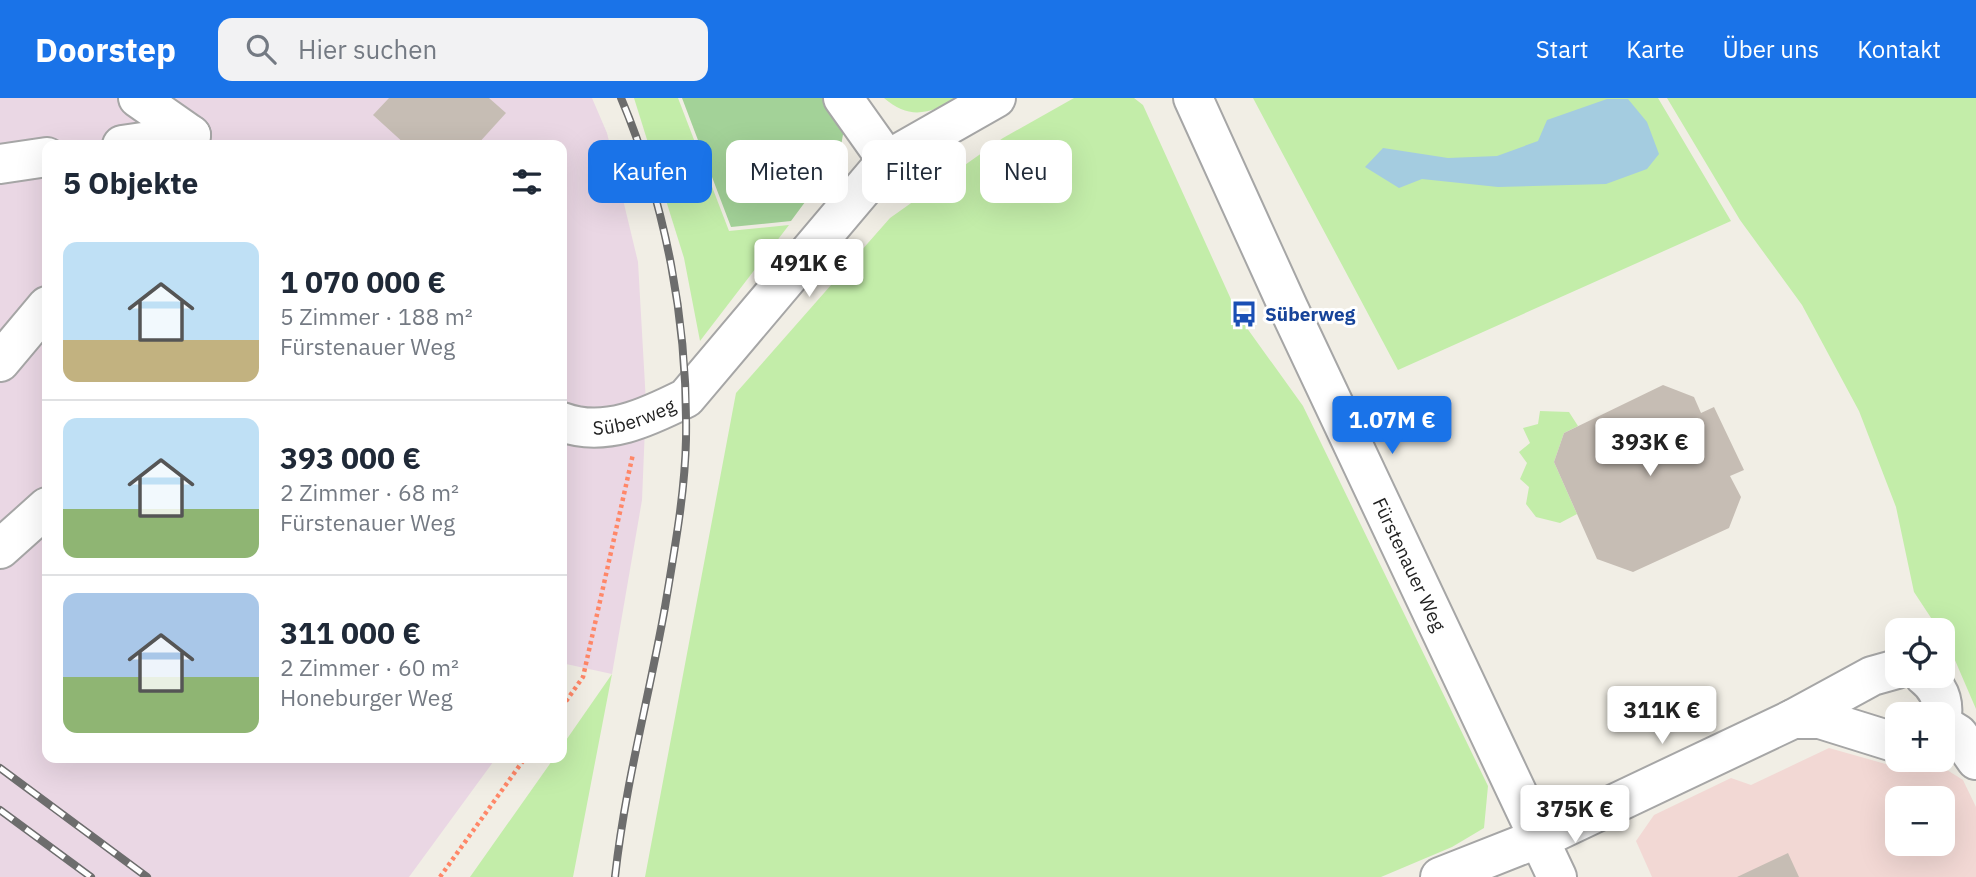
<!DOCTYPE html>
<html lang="de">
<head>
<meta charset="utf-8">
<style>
	body { margin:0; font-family:"IBM Plex Sans",sans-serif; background:#f2f2f3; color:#1f2937; height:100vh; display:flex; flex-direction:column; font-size:26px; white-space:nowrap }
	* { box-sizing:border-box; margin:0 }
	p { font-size:23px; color:#747a83 }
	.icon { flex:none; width:38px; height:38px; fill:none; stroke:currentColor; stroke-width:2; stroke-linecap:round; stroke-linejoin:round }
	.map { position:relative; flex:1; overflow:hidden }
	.sheet { position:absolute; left:42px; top:42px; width:525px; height:623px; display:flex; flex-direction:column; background:#fff; border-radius:14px; box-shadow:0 7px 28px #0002 }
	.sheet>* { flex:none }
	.hud { position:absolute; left:588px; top:42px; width:665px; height:63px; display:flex; gap:14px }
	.controls { position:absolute; left:1885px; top:520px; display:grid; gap:14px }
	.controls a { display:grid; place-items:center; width:70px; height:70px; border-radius:14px; background:#fff; box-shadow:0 7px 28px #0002; font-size:35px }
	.price { position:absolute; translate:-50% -60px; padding:0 16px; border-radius:7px; background:#fff; color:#222; font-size:23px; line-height:46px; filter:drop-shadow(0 2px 4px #0008) }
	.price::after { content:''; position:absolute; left:50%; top:42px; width:21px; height:16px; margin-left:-10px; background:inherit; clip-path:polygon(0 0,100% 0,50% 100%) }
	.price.current { background:#1a73e8; color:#fff }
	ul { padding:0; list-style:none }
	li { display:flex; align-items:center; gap:21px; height:175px; padding:0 21px }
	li+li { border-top:2px solid #e0e1e3 }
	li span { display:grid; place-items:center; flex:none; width:196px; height:140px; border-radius:14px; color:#555 }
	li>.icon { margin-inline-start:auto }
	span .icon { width:84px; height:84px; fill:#fffc; stroke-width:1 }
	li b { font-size:30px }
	h2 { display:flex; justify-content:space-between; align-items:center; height:84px; padding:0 21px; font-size:30px }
	.chip { padding:0 24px; border-radius:14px; background:#fff; box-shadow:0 7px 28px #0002; font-size:24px; line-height:63px }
	.chip.current { background:#1a73e8; color:#fff }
	header { display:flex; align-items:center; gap:42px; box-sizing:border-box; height:98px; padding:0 35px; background:#1a73e8; color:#fff }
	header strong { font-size:33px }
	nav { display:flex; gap:38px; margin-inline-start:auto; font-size:24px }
	.search { width:490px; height:63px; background:#f2f2f3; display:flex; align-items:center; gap:18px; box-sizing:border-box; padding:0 24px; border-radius:14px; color:#747a83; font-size:26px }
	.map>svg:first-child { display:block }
	.commercial { fill:#f2d8d4; fill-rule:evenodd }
	.industrial { fill:#ead7e4 }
	.grass { fill:#c3eda9 }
	.forest { fill:#a3d298 }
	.water { fill:#a4cce0 }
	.building { fill:#c6bdb4 }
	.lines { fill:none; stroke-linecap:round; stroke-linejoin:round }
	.minor-casing { stroke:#a6a6a6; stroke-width:42 }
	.path { stroke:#ff8768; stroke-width:4.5; stroke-dasharray:3.5 3.5; stroke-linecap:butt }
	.minor { stroke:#fff; stroke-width:38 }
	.rail-casing { stroke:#6d6d6d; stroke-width:8 }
	.rail { stroke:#fff; stroke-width:5; stroke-dasharray:16; stroke-linecap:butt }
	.labels { text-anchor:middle; stroke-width:6; stroke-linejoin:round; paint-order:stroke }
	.transit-label { font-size:19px; font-weight:bold; fill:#164399; stroke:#fff; text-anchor:start }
	.street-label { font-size:19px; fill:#1f1f1f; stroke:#fff }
</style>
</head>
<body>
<header>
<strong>Doorstep</strong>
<div class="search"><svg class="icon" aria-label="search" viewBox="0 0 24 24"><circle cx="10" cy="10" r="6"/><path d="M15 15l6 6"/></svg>Hier suchen</div>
<nav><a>Start</a><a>Karte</a><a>Über uns</a><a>Kontakt</a></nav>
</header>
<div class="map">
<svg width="1976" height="779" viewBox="0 0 1976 779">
	<rect width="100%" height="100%" fill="#f1eee5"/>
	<!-- commercial -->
	<path class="commercial" d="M1829,650l78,22h40l16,10 13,27v70h-324l-16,-36 18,-26 77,-37 20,7zM1897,700h45v46h-45z"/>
	<!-- industrial -->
	<path class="industrial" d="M0,0h592l15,35 31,129 8,141 -4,97 -30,174 -46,-10 -4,5v-524h-515v613h449l-87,119h-409z"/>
	<!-- grass -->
	<path class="grass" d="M634,0h44l51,133 60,-6 -89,116 -16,-83z
		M884,0h75c-28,15 -49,23 -75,0z
		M1074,0h60l9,7 96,212 64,89 185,380 -4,42 -32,19 -71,30h-736l91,-484 154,-175 113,-80z
		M1253,0h405l73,123 -333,149z
		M1667,0h309v611l-34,-79h-3l-25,-38 -18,-85 -37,-96 -57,-106 -62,-85z
		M1540,313l29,1 9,14 -14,7 -10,29 23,52 -17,9 -24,-6 -10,-13 3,-17 -9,-8 7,-16 -8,-11 11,-9 -7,-15 15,-4z
		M612,576l-39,203h-103l84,-119h8v-12z"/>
	<!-- forest -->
	<path class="forest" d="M682,0h141l21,31 -9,50 -27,19 -17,23 -60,6z"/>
	<!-- water -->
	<path class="water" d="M1607,1h21l19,23 12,32 -12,15 -41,15 -108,3 -76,-8 -23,9 -34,-21 18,-19 65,10 49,-2 41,-15 9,-21z"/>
	<!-- building -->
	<path class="building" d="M389,0h100l17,15 -29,32h-71l-33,-30z
		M1663,287l31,12 7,16 13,-6 30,63 -14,6 11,21 -12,31 -96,44 -36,-13 -43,-97 10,-29z
		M1788,755l11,24h-62z"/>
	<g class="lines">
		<!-- minor casing -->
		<g class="minor-casing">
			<g id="minor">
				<path d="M138,0l53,37"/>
				<path d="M843,0l44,62"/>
				<path id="s1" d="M1193,0l95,209 269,570"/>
				<path d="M122,47l69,-10"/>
				<path d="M0,66l47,-7"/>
				<path d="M0,264l47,-56"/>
				<path id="s2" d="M562,324c43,16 86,-5 124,-24l201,-238 109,-62"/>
				<path d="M0,451l47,-42"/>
				<path d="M1924,578c13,10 20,23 18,40"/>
				<path d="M1793,621h27l77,24"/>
				<path d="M1942,626l16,10 18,26"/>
				<path d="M1440,779l117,-46 236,-112 79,-43 25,-7"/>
			</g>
		</g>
		<!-- path -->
		<path class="path" d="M562,609l21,-30 50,-223
			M440,779l85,-119"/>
		<!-- minor -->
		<use href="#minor" class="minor"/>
		<!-- rail casing -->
		<g class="rail-casing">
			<path id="rail" d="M0,670l147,109
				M0,712l91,67
				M615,779c10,-92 34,-180 50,-270 9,-55 20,-113 21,-168 2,-116 -20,-234 -65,-341"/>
		</g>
		<!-- rail -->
		<use href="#rail" class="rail"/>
	</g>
	<!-- icons -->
	<defs>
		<g id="bus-bare" transform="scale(2.1)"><path d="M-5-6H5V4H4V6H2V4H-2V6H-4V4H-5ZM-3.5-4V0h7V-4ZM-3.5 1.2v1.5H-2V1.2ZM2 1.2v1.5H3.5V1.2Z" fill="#1a4fb4" stroke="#fff" stroke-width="2.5" paint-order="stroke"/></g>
	</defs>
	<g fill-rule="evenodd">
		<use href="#bus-bare" x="1244" y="216"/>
	</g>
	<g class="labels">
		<!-- transit labels -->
		<g class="transit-label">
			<text x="1265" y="223">Süberweg</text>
		</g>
		<!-- street labels -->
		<g class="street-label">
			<text dy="7" stroke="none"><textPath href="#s2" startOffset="74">Süberweg</textPath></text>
			<text dy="7" stroke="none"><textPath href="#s1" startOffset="514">Fürstenauer Weg</textPath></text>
		</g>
	</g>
</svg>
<div class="controls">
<a><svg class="icon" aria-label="locate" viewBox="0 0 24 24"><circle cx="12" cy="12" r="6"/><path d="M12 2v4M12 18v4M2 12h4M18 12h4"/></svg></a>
<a>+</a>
<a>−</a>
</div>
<b class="price" style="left:809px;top:201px">491K €</b>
<b class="price current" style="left:1392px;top:358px">1.07M €</b>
<b class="price" style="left:1650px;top:380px">393K €</b>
<b class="price" style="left:1662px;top:648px">311K €</b>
<b class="price" style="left:1575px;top:747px">375K €</b>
<div class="hud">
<a class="chip current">Kaufen</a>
<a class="chip">Mieten</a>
<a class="chip">Filter</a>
<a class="chip">Neu</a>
</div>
<section class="sheet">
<h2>5 Objekte<svg class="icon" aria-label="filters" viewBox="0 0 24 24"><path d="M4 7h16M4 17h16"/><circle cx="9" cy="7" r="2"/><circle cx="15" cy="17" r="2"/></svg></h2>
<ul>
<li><span style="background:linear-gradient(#bfe0f5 70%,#c2b280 0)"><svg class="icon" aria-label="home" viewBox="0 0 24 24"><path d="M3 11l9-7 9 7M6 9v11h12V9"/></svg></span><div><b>1 070 000 €</b><p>5 Zimmer · 188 m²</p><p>Fürstenauer Weg</p></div></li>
<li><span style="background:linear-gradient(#bfe0f5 65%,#8fb573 0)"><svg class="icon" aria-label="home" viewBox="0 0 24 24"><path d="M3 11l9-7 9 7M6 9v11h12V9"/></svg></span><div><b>393 000 €</b><p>2 Zimmer · 68 m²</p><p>Fürstenauer Weg</p></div></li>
<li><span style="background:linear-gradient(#a9c7e8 60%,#8fb573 0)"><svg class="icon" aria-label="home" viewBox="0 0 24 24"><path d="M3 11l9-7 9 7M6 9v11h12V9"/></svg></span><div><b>311 000 €</b><p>2 Zimmer · 60 m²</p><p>Honeburger Weg</p></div></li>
</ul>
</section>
</div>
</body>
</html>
